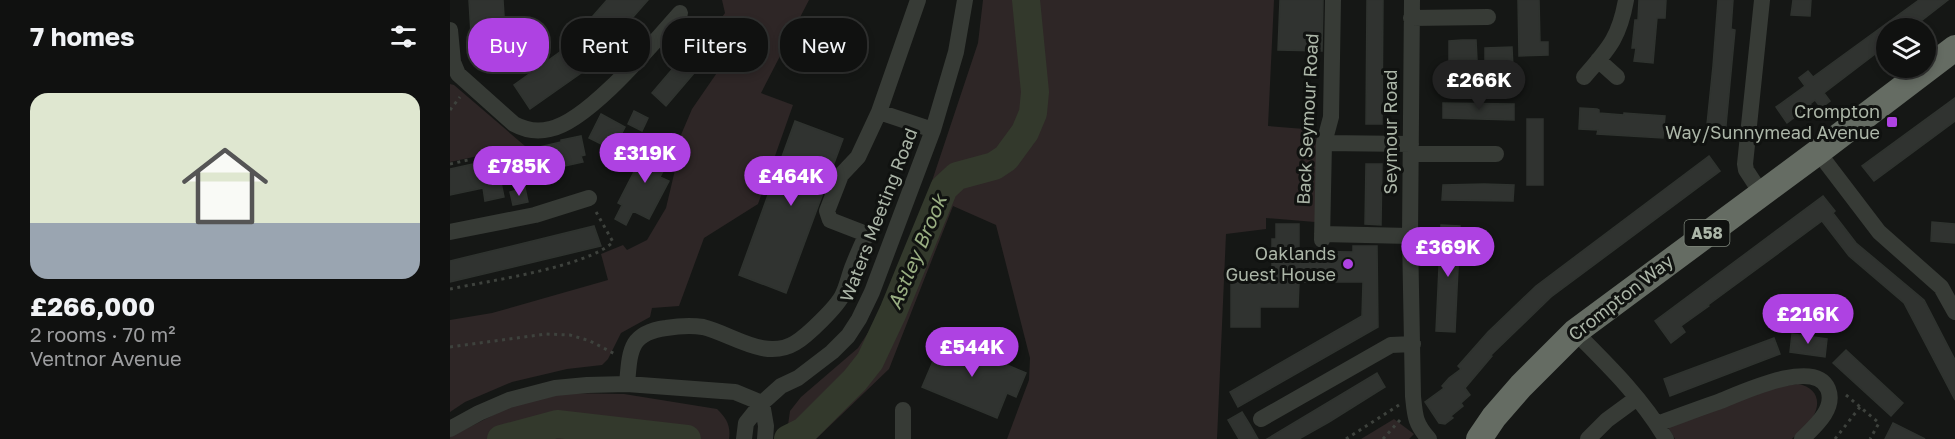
<!DOCTYPE html>
<html lang="en">
<head>
<meta charset="utf-8">
<style>
	body { margin:0; font-family:"Golos Text",sans-serif; background:#1e1f1e; color:#f1f3f6; height:100vh; display:flex; flex-direction:column; font-size:22px; white-space:nowrap }
	* { box-sizing:border-box; margin:0 }
	p { font-size:20px; color:#9c9d9f }
	.icon { flex:none; width:33px; height:33px; fill:none; stroke:currentColor; stroke-width:2; stroke-linecap:round; stroke-linejoin:round }
	.map { position:relative; flex:1; overflow:hidden }
	.drawer { display:flex; flex-direction:column; background:#101110; width:450px }
	.drawer>* { flex:none }
	.top-card { position:absolute; left:18px; top:18px; width:570px; height:54px; display:flex; gap:12px }
	.fabs { position:absolute; left:1426px; top:18px; display:grid; gap:12px }
	.fabs a { display:grid; place-items:center; width:60px; height:60px; border-radius:50%; background:#101110; box-shadow:0 3px 9px #0003,0 0 0 2px #303130; font-size:30px }
	.price { position:absolute; translate:-50% -51px; padding:0 14px; border-radius:21px; background:#ae42e2; color:#fff; font-size:20px; line-height:39px; filter:drop-shadow(0 2px 3px #0008) }
	.price::after { content:''; position:absolute; left:50%; top:36px; width:18px; height:14px; margin-left:-9px; background:inherit; clip-path:polygon(0 0,100% 0,50% 100%) }
	.price.current { background:#222; color:#fff }
	ul { padding:0; list-style:none }
	li { display:grid; align-content:center; gap:12px; height:318px; padding:0 30px }
	li+li { border-top:2px solid #303130 }
	li span { display:grid; place-items:center; height:186px; border-radius:18px; color:#555 }
	li>.icon { margin-inline-start:auto }
	span .icon { width:108px; height:108px; fill:#fffc; stroke-width:1 }
	li b { font-size:26px }
	h2 { display:flex; justify-content:space-between; align-items:center; height:72px; padding:0 30px; font-size:26px }
	.tag { padding:0 21px; border-radius:24px; background:#101110; box-shadow:0 3px 9px #0003,0 0 0 2px #303130; font-size:21px; line-height:54px }
	.tag.current { background:#ae42e2; color:#fff }
	main { display:flex; flex:1; min-height:0 }
	.map>svg:first-child { display:block }
	.green { fill:#2e2626 }
	.lines { fill:none; stroke-linecap:round; stroke-linejoin:round }
	.river { stroke:#33392c; stroke-width:28 }
	.building { fill:#303330; stroke:#2f332f; stroke-width:1.5 }
	.path { stroke:#3e423d; stroke-width:3; stroke-dasharray:3 4.5; stroke-linecap:butt }
	.minor { stroke:#373b36; stroke-width:16 }
	.highway { stroke:#656c63; stroke-width:26 }
	.poi-dot { fill:#ae42e2; stroke:#101210; stroke-width:2 }
	.labels { text-anchor:middle; stroke-width:6; stroke-linejoin:round; paint-order:stroke }
	.shield { fill:#101210; stroke:#7d857a; stroke-width:1.5 }
	.shield-label { font-size:16px; font-weight:bold; fill:#acb6a8 }
	.poi-label { font-size:18px; fill:#acb6a8; stroke:#101210; text-anchor:end }
	.street-label { font-size:18px; fill:#acb6a8; stroke:#101210 }
	.water-label { font-size:20px; font-style:italic; fill:#99ae82; stroke:#101210 }
</style>
</head>
<body>
<main>
<section class="drawer">
<h2>7 homes<svg class="icon" aria-label="filters" viewBox="0 0 24 24"><path d="M4 7h16M4 17h16"/><circle cx="9" cy="7" r="2"/><circle cx="15" cy="17" r="2"/></svg></h2>
<ul>
<li><span style="background:linear-gradient(#dfe7d0 70%,#9aa5b1 0)"><svg class="icon" aria-label="home" viewBox="0 0 24 24"><path d="M3 11l9-7 9 7M6 9v11h12V9"/></svg></span><div><b>£266,000</b><p>2 rooms · 70 m²</p><p>Ventnor Avenue</p></div></li>
</ul>
</section>
<div class="map">
<svg width="1505" height="439" viewBox="0 0 1505 439">
	<rect width="100%" height="100%" fill="#151715"/>
	<!-- green -->
	<path class="green" d="M272,0h87l-48,93 32,12 -35,99 -54,34 -25,68 -27,2 -2,9 -29,16 -13,26 -6,6 -35,4 -55,13 -47,20 -15,10v-92l42,-7 116,-33 -7,-26 22,-9 4,5 20,-10 19,-32 13,-55 -4,-4 17,-40 42,-61 -20,-20 11,-15z
		M533,0h291l-6,126 49,4 -2,92 -49,-4v11l-40,5 -9,205h-210l22,-59 1,-22 -34,-133 -43,-19 -64,163 -73,70h-30l4,-28 11,-14 57,-49 19,-29 30,-63 71,-213z
		M0,84l4,1 71,61 -75,16z
		M1348,384c18,3 24,17 15,33 -5,8 -14,15 -21,22h-117l-7,-12 102,-39z
		M113,393l61,1 93,15c9,9 14,16 12,30h-279v-2l61,-31z
		M944,419l20,15 -5,5h-48z"/>
	<g class="lines">
		<!-- river -->
		<path class="river" d="M51,439l56,-15 130,15
			M338,439l16,-8 51,-51 15,-19 23,-49 51,-124 13,-12 37,-10 12,-8 19,-26 8,-19 2,-21 -9,-92"/>
	</g>
	<!-- building -->
	<path class="building" d="M19,0h34l2,32 -34,2z
		M157,0h41l-14,16 -1,-1 -49,56 -54,38 -16,-24 50,-36z
		M830,0h43l-1,51 -44,-1z
		M917,0h16l-1,124h-16z
		M1068,0h21l1,42h8v13l-29,1z
		M1189,0h27l-1,18h-8l-4,45 -19,-2 2,-13h-4l3,-28h3z
		M1268,0h15l-2,29 4,1 -10,106 -19,-2 7,-68z
		M1343,0h18l-1,16 -19,-1z
		M1469,0h29l-36,28h-25v17l-63,48 6,8 -9,7 -6,-8 -5,4 1,1 -24,18 -11,-16 29,-21 -6,-8 9,-7 5,6z
		M254,32l14,13 -52,61 -14,-13z
		M1012,40h14l1,20 -28,1v-20z
		M1062,47l1,21 -28,1v-21z
		M1505,98v23l-81,60 -12,-15z
		M993,103l71,1v16l-71,-2z
		M1130,108l17,1 2,1v3l25,2v-2l41,3 -2,22 -66,-4 1,-4 -19,-1z
		M184,111l14,7 -6,13 -14,-7z
		M151,114l24,13 -12,23 -24,-12z
		M1077,119h16v66h-16z
		M345,121l48,18 -57,154 -47,-18z
		M131,136l4,19 -4,1 2,6 -32,7 1,3 -26,6 -3,-15 -11,3 -3,-12 52,-12v-2z
		M202,137l15,7 -7,14 8,4 -8,15 9,4 -20,38 -16,-8 -7,14 -11,-6 7,-14 -4,-2z
		M1259,156l11,15 -169,126 -60,58 1,1 -27,32 5,7 -9,8 2,3 -12,10 2,2 -8,6 -6,-1 -14,-21 19,-14 -2,-2 7,-8 12,-9 -3,-3 30,-34 48,-46z
		M46,159l8,38 -19,4 -2,-13 -33,7v-26z
		M916,164h16l-1,61 -16,-1z
		M1034,184l30,1 -1,16 -71,-1 1,-15z
		M75,188l3,14 -15,3 -3,-13z
		M1373,196l12,15 -2,2 23,30 68,57 31,60v40l-51,-97 -55,-47 -27,-35 -114,84 1,1 -28,20 4,6 -14,11 -16,-22z
		M1482,222l23,2v19l-24,-2z
		M826,224h23v27l54,1v-6h24l1,81 -140,80 -8,-15 132,-76 1,-34h-64l-1,25h-38v20h-29v-47h41v-41h4z
		M991,225l19,1 -5,106 -19,-1z
		M144,226l7,20 -151,36v-21z
		M1342,334l35,5 -2,18 -35,-5z
		M493,338l83,35 -10,24 -9,-4 -10,25 -75,-31z
		M1324,338l6,16 -110,42 -6,-17z
		M1396,350l57,53 -12,13 -58,-53z
		M927,373l8,14 -56,35 -30,17h-32z
		M792,412l8,13 8,14h-19l-11,-19z
		M1443,423l32,16h-40z"/>
	<g class="lines">
		<!-- path -->
		<path class="path" d="M0,110l10,-13
			M0,164l18,-4
			M0,289c38,-8 137,-22 163,-47l-18,-32
			M0,347l96,-13 24,1 20,6 25,13
			M1396,395l33,28 -9,16
			M896,439l53,-34
			M933,439l17,-19
			M1385,439l25,-32"/>
		<!-- minor -->
		<path class="minor" d="M962,0l-2,236 3,160c2,20 2,28 16,43
			M961,18l77,-1
			M0,30l3,32 5,12 56,50c11,6 24,8 36,5 39,-8 103,-86 130,-116
			M1148,60l19,17
			M1134,77c24,-28 35,-38 42,-77
			M429,112l54,18
			M874,143l87,1
			M1368,152l61,80 62,55 14,25
			M961,154h85
			M1311,193l-15,-23 -1,-6 17,-164
			M0,232l85,-17 54,-17
			M872,234l88,2
			M872,240l2,-97 7,-26 2,-117
			M1125,332c33,33 67,66 91,107
			M177,384c3,-33 2,-51 39,-56 12,-2 25,-3 37,-1 29,7 62,34 92,16 12,-7 43,-37 48,-49 4,-8 6,-18 9,-26 4,-10 8,-20 13,-30l-4,-6 -31,-12 -3,-9 14,-36 17,-18 21,-45 39,-112
			M312,403l4,23 -1,13
			M811,419l130,-74 22,-1
			M1207,424c20,-7 40,-15 61,-22 21,-8 97,-45 110,-13 8,20 -14,38 -26,50
			M0,429l29,-16 30,-13 46,-12 32,-3 40,-1 108,8 27,11
			M294,439l2,-16 16,-20 19,-17 17,-8 34,-26 16,-16 11,-17 13,-27 61,-162 23,-78 9,-52
			M453,439v-29
			M1138,439l19,-19 30,-22"/>
		<!-- highway -->
		<path class="highway" d="M1029,439l15,-22 27,-31 54,-54 243,-180 137,-104"/>
	</g>
	<!-- markers -->
	<g class="poi-dot">
		<rect x="1436" y="116" width="12" height="12" rx="3"/>
		<circle cx="898" cy="264" r="6"/>
	</g>
	<g class="labels">
		<!-- shield labels -->
		<rect class="shield" x="1234.5" y="220" width="45" height="26" rx="4.5"/>
		<g class="shield-label">
			<text x="1257" y="239">A58</text>
		</g>
		<!-- poi labels -->
		<g class="poi-label">
			<text x="1430" y="118">Crompton<tspan x="1430" dy="21">Way/Sunnymead Avenue</tspan></text>
			<text x="886" y="260">Oaklands<tspan x="886" dy="21">Guest House</tspan></text>
		</g>
		<!-- street labels -->
		<g class="street-label">
			<text transform="translate(858 119) rotate(-87)" y="6">Back Seymour Road</text>
			<text transform="translate(941 132) rotate(-90)" y="6">Seymour Road</text>
			<text transform="translate(429 215) rotate(-69)" y="6">Waters Meeting Road</text>
			<text transform="translate(1171 298) rotate(-38)" y="6">Crompton Way</text>
		</g>
		<!-- water labels -->
		<g class="water-label">
			<text transform="translate(467 252) rotate(-67)" y="7">Astley Brook</text>
		</g>
	</g>
</svg>
<div class="fabs">
<a><svg class="icon" aria-label="layers" viewBox="0 0 24 24"><path d="M12 4l9 5-9 5-9-5zM3 14l9 5 9-5"/></svg></a>
</div>
<b class="price current" style="left:1029px;top:111px">£266K</b>
<b class="price" style="left:195px;top:184px">£319K</b>
<b class="price" style="left:69px;top:197px">£785K</b>
<b class="price" style="left:341px;top:207px">£464K</b>
<b class="price" style="left:998px;top:278px">£369K</b>
<b class="price" style="left:1358px;top:345px">£216K</b>
<b class="price" style="left:522px;top:378px">£544K</b>
<div class="top-card">
<a class="tag current">Buy</a>
<a class="tag">Rent</a>
<a class="tag">Filters</a>
<a class="tag">New</a>
</div>
</div>
</main>
</body>
</html>
